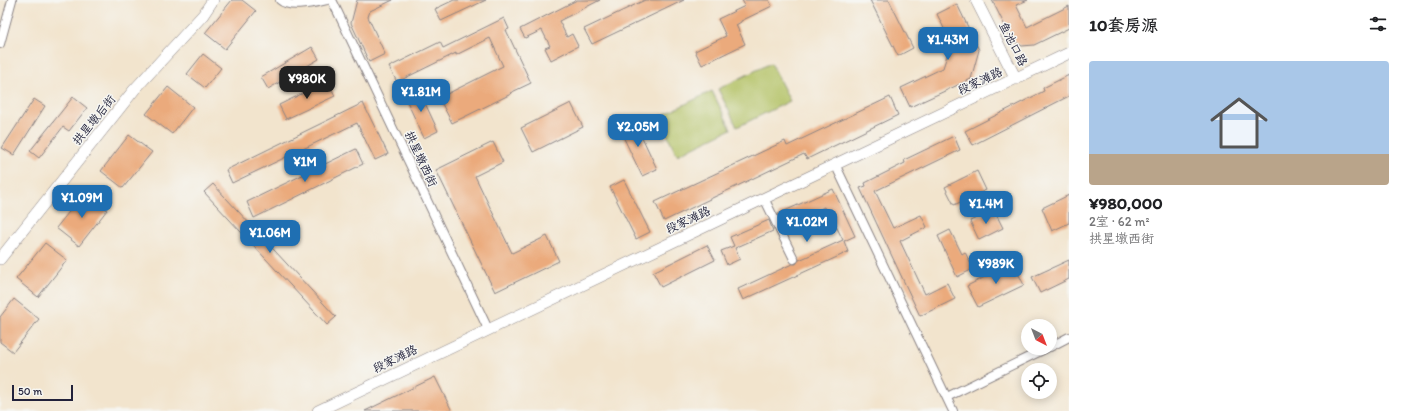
<!DOCTYPE html>
<html lang="zh">
<head>
<meta charset="utf-8">
<style>
	body { margin:0; font-family:Itim,"LXGW WenKai TC",sans-serif; background:#f6f6f6; color:#202124; height:100vh; display:flex; flex-direction:column; font-size:15px; white-space:nowrap }
	* { box-sizing:border-box; margin:0 }
	p { font-size:13px; color:#757577 }
	.icon { flex:none; width:22px; height:22px; fill:none; stroke:currentColor; stroke-width:2; stroke-linecap:round; stroke-linejoin:round }
	.map { position:relative; flex:1; overflow:hidden }
	.sheet { display:flex; flex-direction:column; background:#fff; width:340px }
	.sheet>* { flex:none }
	.needle { width:26px; rotate:138deg }
	.tools { position:absolute; left:1021px; top:319px; display:grid; gap:8px }
	.tools a { display:grid; place-items:center; width:36px; height:36px; border-radius:50%; background:#fff; box-shadow:0 2px 10px #0003; font-size:20px }
	.scale { position:absolute; left:12px; bottom:10px; width:61px; box-sizing:border-box; padding-left:4px; border:2px solid #22223b; border-top:0; font-size:11px; line-height:14px; white-space:nowrap; color:#22223b; -webkit-text-stroke:3px #f6f6f2; paint-order:stroke }
	.price { position:absolute; translate:-50% -34px; padding:0 9px; border-radius:8px; background:#1f6fb2; color:#fff; font-size:13px; line-height:26px; filter:drop-shadow(0 1px 2px #0008) }
	.price::after { content:''; position:absolute; left:50%; top:24px; width:12px; height:9px; margin-left:-6px; background:inherit; clip-path:polygon(0 0,100% 0,50% 100%) }
	.price.on { background:#222; color:#fff }
	ul { padding:0; list-style:none }
	li { display:grid; align-content:center; gap:8px; height:212px; padding:0 20px }
	li+li { border-top:1px solid #e0e0e0 }
	li span { display:grid; place-items:center; height:124px; border-radius:4px; color:#555 }
	li>.icon { margin-inline-start:auto }
	span .icon { width:72px; height:72px; fill:#fffc; stroke-width:1 }
	li b { font-size:17px }
	h2 { display:flex; justify-content:space-between; align-items:center; height:48px; padding:0 20px; font-size:17px }
	main { display:flex; flex:1; min-height:0 }
	.map>svg:first-child { display:block }
	.green { fill:#b2c163; stroke:#6a724f }
	.building { fill:#ebaa7b }
	.lines { fill:none; stroke-linecap:round; stroke-linejoin:round }
	.street-casing { stroke:#8a8384; stroke-width:10 }
	.secondary-casing { stroke:#8a8384; stroke-width:12 }
	.street { stroke:#fff; stroke-width:8 }
	.secondary { stroke:#fff; stroke-width:11 }
	.labels { text-anchor:middle; stroke-width:3; stroke-linejoin:round; paint-order:stroke }
	.street-label { font-size:12px; fill:#22223b; stroke:#f6f6f2 }
</style>
</head>
<body>
<main>
<div class="map">
<svg width="1069" height="411" viewBox="0 0 1069 411">
	<rect width="100%" height="100%" fill="#f6f6f2"/>
	<filter id="ink" filterUnits="userSpaceOnUse"><feTurbulence type="fractalNoise" baseFrequency=".025" numOctaves="2"/><feDisplacementMap in="SourceGraphic" scale="8" xChannelSelector="R" yChannelSelector="G"/><feConvolveMatrix kernelMatrix="1 2 1 2 8 2 1 2 1" color-interpolation-filters="sRGB"/></filter>
	<filter id="wash" filterUnits="userSpaceOnUse"><feTurbulence type="fractalNoise" baseFrequency=".012" numOctaves="4" result="noise"/><feDisplacementMap in="SourceGraphic" scale="16" xChannelSelector="R" yChannelSelector="G"/><feGaussianBlur stdDeviation="0.9" result="paint"/><feColorMatrix in="noise" values="0 0 0 0 0 0 0 0 0 0 0 0 0 0 0 0 0 1.4 0 .05"/><feComposite in="paint" operator="in"/></filter>
	<g filter="url(#wash)">
		<rect width="100%" height="100%" fill="#f2e4cd"/>
		<!-- green -->
		<path class="green" d="M771,63l19,38 -53,26 -19,-38z
			M712,91l19,38 -54,26 -18,-38z"/>
		<g id="blocks">
			<!-- building -->
			<path class="building" d="M232,0h10l14,11 -31,38 -20,-16z
				M357,0h36l-23,11 -2,6 17,37 -16,8 -18,-39z
				M454,0h32l-45,21 -6,-12z
				M577,0h23l-41,21 8,16 5,-3 6,12 -27,14 -6,-12 5,-2 -8,-16 -17,8 -5,-9z
				M645,0h39l-92,44 -8,-15z
				M742,0h27l3,6 -31,15v1l-5,3 9,19 -43,21 -7,-14 31,-15 -8,-17 27,-13z
				M870,0h19l24,48 -15,8z
				M992,0h36l-12,5 11,22 42,-21v22l-35,17 -12,1 -10,-6z
				M957,4l22,46 -8,29 -61,28 -9,-19 42,-20 8,-25 -14,-29z
				M504,18l5,11 -3,1 25,53 -21,10 1,1 -59,29 -13,-25 64,-32 -13,-28 -34,17v-2l-59,29 -8,-15 51,-25 3,6z
				M312,47l7,12 -51,30 -7,-12z
				M203,54l18,14 -16,20 -18,-14z
				M1069,75v21l-96,49 -8,-14 79,-40 -1,-3z
				M328,81l7,15 -49,23 -7,-14z
				M168,87l25,20 -21,27 -26,-20z
				M418,88l20,43 -14,7 -20,-43z
				M73,97l14,11 -18,23 -6,-4 -24,31 -9,-7z
				M890,97l8,18 -91,44 -3,-5 -140,67 -9,-19 130,-61 2,5z
				M34,99l11,7 -31,49 -12,-7z
				M363,103l25,51 -13,6 -18,-37 -125,60 -6,-13z
				M571,103l12,24 -50,25 -12,-24z
				M634,120l23,49 -15,7 -23,-48z
				M129,135l23,17 -29,36 -22,-17z
				M954,136l6,14 -85,41 18,37 28,-13 6,12 -27,14 25,53 22,-11 8,16 -35,17 -60,-128 6,-2 -1,-3 40,-20 -1,-3z
				M493,142l10,20 -28,14 37,77 35,-17 12,25 -64,31 -59,-122z
				M356,149l7,15 -109,54 -7,-16z
				M977,171l9,19 -32,15 -9,-18z
				M624,180l26,52 -14,7 -26,-52z
				M213,184l123,133 -9,8 -123,-133z
				M833,189l22,47 -11,5 4,11 -105,48 -5,-11 54,-25h4l3,-4 7,-3 37,-17 -12,-24 -3,1 -4,-10 -40,18 -6,-11z
				M85,192l22,18 -28,36 -23,-18z
				M1069,195v28l-17,8 -10,-23z
				M994,210l9,18 -24,12 -9,-19z
				M769,220l4,11 -38,17 5,11 -13,6 -6,-14 13,-5 -4,-9z
				M950,230l12,24 3,-2 8,17 -16,8 -19,-41z
				M45,243l22,17 -29,37 -22,-18z
				M707,245l8,15 -54,27 -8,-15z
				M1069,260v19l-29,14 -8,-16z
				M1013,263l11,22 -46,22 -11,-21z
				M14,299l25,20 -26,33 -13,-10v-25z
				M435,377l17,34h-87z"/>
		</g>
	</g>
	<g filter="url(#ink)">
		<use href="#blocks" fill-opacity="0" stroke="#8a8384" stroke-width="1"/>
		<g class="lines">
			<!-- street casing -->
			<g class="street-casing">
				<path id="street" d="M280,0c10,9 34,3 47,0
					M332,0l156,329
					M0,44l12,-44
					M835,164l118,247
					M764,198l30,61
					M1050,347l19,-10
					M947,397l100,-49"/>
			</g>
			<!-- secondary casing -->
			<g class="secondary-casing">
				<path id="secondary" d="M976,0l40,79
					M0,259l134,-169 69,-75 10,-15
					M318,411l751,-358"/>
			</g>
			<!-- street -->
			<use href="#street" class="street"/>
			<!-- secondary -->
			<use href="#secondary" class="secondary"/>
		</g>
	</g>
	<g class="labels">
		<!-- street labels -->
		<g class="street-label">
			<text transform="translate(1013 44) rotate(63)" y="4">鱼池口路</text>
			<text transform="translate(980 81) rotate(-25)" y="4">段家滩路</text>
			<text transform="translate(94 120) rotate(-51)" y="4">拱星墩后街</text>
			<text transform="translate(421 159) rotate(65)" y="4">拱星墩西街</text>
			<text transform="translate(688 220) rotate(-25)" y="4">段家滩路</text>
			<text transform="translate(395 359) rotate(-26)" y="4">段家滩路</text>
		</g>
	</g>
</svg>
<div class="tools">
<a><svg class="needle" viewBox="-14 -14 28 28"><path d="M0-13l5 13h-10z" fill="#e53935"/><path d="M0 13l5-13h-10z" fill="#757577"/></svg></a>
<a><svg class="icon" aria-label="locate" viewBox="0 0 24 24"><circle cx="12" cy="12" r="6"/><path d="M12 2v4M12 18v4M2 12h4M18 12h4"/></svg></a>
</div>
<div class="scale">50 m</div>
<b class="price" style="left:948px;top:61px">¥1.43M</b>
<b class="price on" style="left:307px;top:100px">¥980K</b>
<b class="price" style="left:421px;top:113px">¥1.81M</b>
<b class="price" style="left:638px;top:148px">¥2.05M</b>
<b class="price" style="left:305px;top:183px">¥1M</b>
<b class="price" style="left:82px;top:219px">¥1.09M</b>
<b class="price" style="left:986px;top:225px">¥1.4M</b>
<b class="price" style="left:807px;top:243px">¥1.02M</b>
<b class="price" style="left:270px;top:254px">¥1.06M</b>
<b class="price" style="left:996px;top:285px">¥989K</b>
</div>
<section class="sheet">
<h2>10套房源<svg class="icon" aria-label="filters" viewBox="0 0 24 24"><path d="M4 7h16M4 17h16"/><circle cx="9" cy="7" r="2"/><circle cx="15" cy="17" r="2"/></svg></h2>
<ul>
<li><span style="background:linear-gradient(#a9c7e8 75%,#b9a48a 0)"><svg class="icon" aria-label="home" viewBox="0 0 24 24"><path d="M3 11l9-7 9 7M6 9v11h12V9"/></svg></span><div><b>¥980,000</b><p>2室 · 62 m²</p><p>拱星墩西街</p></div></li>
</ul>
</section>
</main>
</body>
</html>
